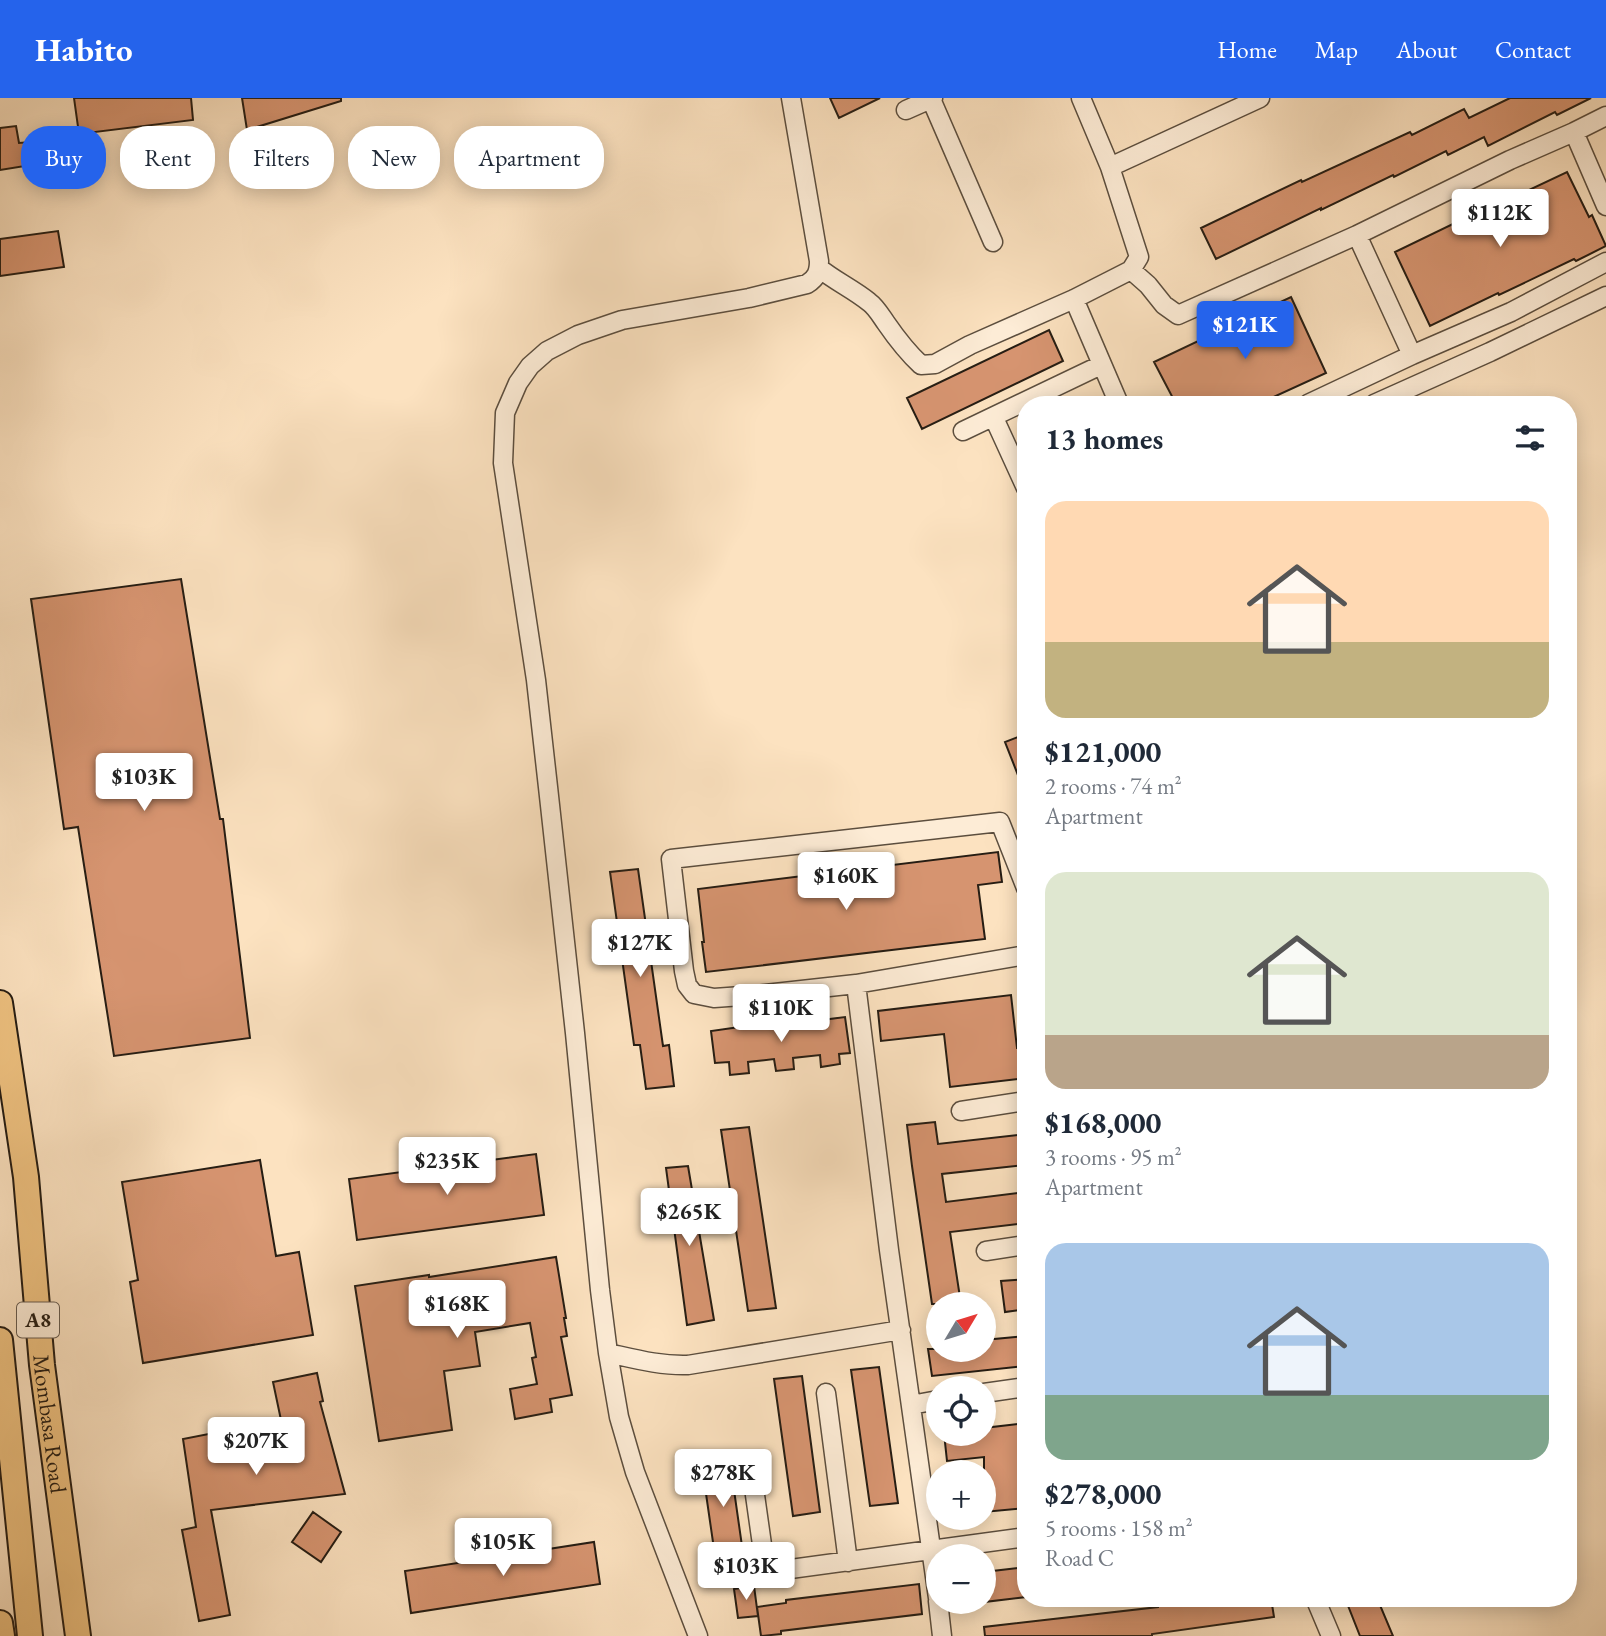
<!DOCTYPE html>
<html lang="en">
<head>
<meta charset="utf-8">
<style>
	body { margin:0; font-family:"EB Garamond",serif; background:#f6f6f7; color:#1f2937; height:100vh; display:flex; flex-direction:column; font-size:26px; white-space:nowrap }
	* { box-sizing:border-box; margin:0 }
	p { font-size:23px; color:#747a83 }
	.icon { flex:none; width:38px; height:38px; fill:none; stroke:currentColor; stroke-width:2; stroke-linecap:round; stroke-linejoin:round }
	.map { position:relative; flex:1; overflow:hidden }
	.side { position:absolute; left:1017px; top:298px; width:560px; height:1211px; display:flex; flex-direction:column; background:#fff; border-radius:28px; box-shadow:0 4px 18px #0003 }
	.side>* { flex:none }
	.hud { position:absolute; left:21px; top:28px; width:665px; height:63px; display:flex; gap:14px }
	.needle { width:46px; rotate:52deg }
	.controls { position:absolute; left:926px; top:1194px; display:grid; gap:14px }
	.controls a { display:grid; place-items:center; width:70px; height:70px; border-radius:50%; background:#fff; box-shadow:0 4px 18px #0003; font-size:35px }
	.price { position:absolute; translate:-50% -60px; padding:0 16px; border-radius:7px; background:#fff; color:#222; font-size:23px; line-height:46px; filter:drop-shadow(0 2px 4px #0008) }
	.price::after { content:''; position:absolute; left:50%; top:42px; width:21px; height:16px; margin-left:-10px; background:inherit; clip-path:polygon(0 0,100% 0,50% 100%) }
	.price.on { background:#2563eb; color:#fff }
	ul { padding:0; list-style:none }
	li { display:grid; align-content:center; gap:14px; height:371px; padding:0 28px }
	li span { display:grid; place-items:center; height:217px; border-radius:21px; color:#555 }
	li>.icon { margin-inline-start:auto }
	span .icon { width:126px; height:126px; fill:#fffc; stroke-width:1 }
	li b { font-size:30px }
	h2 { display:flex; justify-content:space-between; align-items:center; height:84px; padding:0 28px; font-size:30px }
	.chip { padding:0 24px; border-radius:28px; background:#fff; box-shadow:0 4px 18px #0003; font-size:24px; line-height:63px }
	.chip.on { background:#2563eb; color:#fff }
	header { display:flex; align-items:center; gap:42px; box-sizing:border-box; height:98px; padding:0 35px; background:#2563eb; color:#fff }
	header strong { font-size:33px }
	nav { display:flex; gap:38px; margin-inline-start:auto; font-size:24px }
	.map>svg:first-child { display:block }
	.building { fill:#d69470; stroke:#261d13; stroke-width:2 }
	.lines { fill:none; stroke-linecap:round; stroke-linejoin:round }
	.minor-casing { stroke:#5c4e3e; stroke-width:21 }
	.highway-casing { stroke:#261d13; stroke-width:28 }
	.minor { stroke:#fdecd6; stroke-width:18 }
	.highway { stroke:#eec180; stroke-width:24 }
	.labels { text-anchor:middle; stroke-width:6; stroke-linejoin:round; paint-order:stroke }
	.shield { fill:#fdecd6; stroke:#665b4e; stroke-width:2 }
	.shield-label { font-size:21px; font-weight:bold; fill:#261d13 }
	.street-label { font-size:23px; fill:#261d13; stroke:#fdecd6 }
</style>
</head>
<body>
<header>
<strong>Habito</strong>
<nav><a>Home</a><a>Map</a><a>About</a><a>Contact</a></nav>
</header>
<div class="map">
<svg width="1606" height="1538" viewBox="0 0 1606 1538">
	<rect width="100%" height="100%" fill="#fce2c0"/>
	<filter id="stains"><feTurbulence type="fractalNoise" baseFrequency=".00286" numOctaves="4"/><feColorMatrix values="0 0 0 0 .2 0 0 0 0 .09 0 0 0 0 .02 0 0 0 .5 -.17"/></filter>
	<radialGradient id="worn" r=".72"><stop offset=".6" stop-color="#630" stop-opacity="0"/><stop offset="1" stop-color="#630" stop-opacity=".3"/></radialGradient>
	<!-- building -->
	<path class="building" d="M74,0h117l2,22 -114,14z
		M242,0h99v3l-94,29z
		M830,0h50l-41,20z
		M1510,0h81l-34,17 -2,-3 -67,34 -4,-9 -36,18 -2,-4 -52,26 -1,-2 -72,35v-2l-105,51 -15,-31 100,-48 1,2 108,-50 2,3 52,-26 5,9z
		M16,28l3,17 12,-1 2,13 -10,1 2,10 -25,4v-42z
		M1567,74l22,45 3,-2 14,31 -30,15 -2,-2 -75,36 -1,-2 -68,33 -35,-74 99,-48 1,2z
		M58,133l6,36 -64,9v-37z
		M1291,199l35,76 -68,31h-82l-22,-42z
		M1049,232l14,31 -141,68 -15,-31z
		M181,481l39,240h3l27,219 -136,18 -36,-229 -14,2 -33,-230z
		M1026,636v59h-1l-20,-51z
		M998,754l4,30 -24,3 7,54 -279,33 -4,-30h2l-6,-53z
		M638,771l25,177 6,-1 5,41 -28,3 -6,-44h-6l-24,-173z
		M1011,897l6,53 9,-1v31l-76,9 -6,-53 -63,7 -3,-30z
		M845,919l5,36 -11,1 1,10 -19,3 -1,-12 -27,3 1,11 -18,2 -2,-12 -26,3 1,11 -19,2 -1,-13 -14,1 -4,-32 43,-6v2l45,-6v2z
		M935,1024l3,22 88,-10v31l-84,9 4,28 80,-10v31l-76,9 11,72h-29l-20,-138 -5,-41z
		M749,1029l27,181 -28,3 -27,-181z
		M536,1056l8,61 -187,25 -8,-61z
		M260,1062l16,96 23,-4 14,83 -170,28 -13,-81 8,-2 -16,-98z
		M688,1068l26,154 -27,5 -21,-157z
		M556,1159l10,61h-2l3,18 -6,1 11,58 -22,4 2,13 -37,7 -5,-30 27,-5 -5,-26 4,-1 -6,-34 -55,9 5,34 -36,5 8,59 -73,11 -24,-155 74,-11v2z
		M1026,1181v30l-21,3 -4,-31z
		M1026,1238v30l-94,10 -4,-27h56v-9z
		M879,1269l19,136 -28,3 -19,-136z
		M317,1275l6,28 -3,1 25,92 -134,16 19,105 -31,6 -17,-91 14,-3 -13,-88 98,-19 -8,-38z
		M802,1278l18,136 -27,4 -19,-137z
		M1026,1325v85l-42,4v-55l-37,4 -3,-28h40v-5z
		M730,1364l13,91 -28,3 -13,-90z
		M313,1414l28,20 -20,30 -29,-20z
		M594,1444l6,42 -189,29 -6,-42z
		M1026,1469v30l-42,5v-30z
		M919,1486l3,30 -141,17v3l-20,2 -4,-29 29,-4v-3z
		M754,1488l4,30 -20,2 -4,-29z
		M1195,1500h76l3,19 -122,17v2h-167l-1,-9 174,-20v-4z
		M1345,1500h32l16,38h-33z"/>
	<g class="lines">
		<!-- minor casing -->
		<g class="minor-casing">
			<path id="minor" d="M931,1l62,143
				M906,12l27,-12
				M1574,34l32,74
				M1110,69l150,-69
				M1357,137l55,120
				M819,170c16,13 34,21 50,34 7,5 12,14 17,21 11,16 21,29 35,42l14,-1 35,-19 104,-46 57,-29 8,-13 -29,-90 -29,-69
				M1131,172l17,15 16,20 14,10 179,-80 153,-75 64,-28 32,-16
				M1074,201l45,105
				M1308,306l104,-49 99,-43 95,-50
				M1374,306l116,-52 116,-56
				M994,320l32,70
				M963,333l138,-66
				M856,886l-100,11 -42,3 -20,-4 -7,-9 -3,-14 -13,-112 329,-37 26,66
				M961,1013l65,-10
				M986,1153l40,-6
				M608,1255c27,6 53,13 80,12l213,-35
				M826,1295l22,169
				M984,1295l42,-6
				M911,1307l27,-5
				M754,1390l12,85
				M747,1477l279,-38
				M938,1500l-49,-348 -33,-266 170,-29
				M1315,1500l16,38
				M938,1503l4,35
				M698,1538l-63,-164 -16,-55 -11,-64 -8,-63 -25,-257 -27,-246 -12,-107 -33,-217 2,-50 13,-30 12,-17 17,-15 31,-16 44,-15 127,-22 58,-14c10,-6 12,-13 12,-23l-28,-163"/>
		</g>
		<!-- highway casing -->
		<g class="highway-casing">
			<g id="highway">
				<path id="s1" d="M0,905l26,174 16,188 36,271"/>
				<path d="M0,1242l30,296"/>
				<path d="M0,1525l2,13"/>
			</g>
		</g>
		<!-- minor -->
		<use href="#minor" class="minor"/>
		<!-- highway -->
		<use href="#highway" class="highway"/>
	</g>
	<g class="labels">
		<!-- shield labels -->
		<rect class="shield" x="17" y="1204.5" width="42" height="35" rx="5"/>
		<g class="shield-label">
			<text x="38" y="1229">A8</text>
		</g>
		<!-- street labels -->
		<g class="street-label">
			<text dy="8" stroke="none"><textPath href="#s1" startOffset="424">Mombasa Road</textPath></text>
		</g>
	</g>
	<rect width="100%" height="100%" filter="url(#stains)"/>
	<rect width="100%" height="100%" fill="url(#worn)"/>
</svg>
<div class="controls">
<a><svg class="needle" viewBox="-14 -14 28 28"><path d="M0-13l5 13h-10z" fill="#e53935"/><path d="M0 13l5-13h-10z" fill="#747a83"/></svg></a>
<a><svg class="icon" aria-label="locate" viewBox="0 0 24 24"><circle cx="12" cy="12" r="6"/><path d="M12 2v4M12 18v4M2 12h4M18 12h4"/></svg></a>
<a>+</a>
<a>−</a>
</div>
<b class="price" style="left:1500px;top:151px">$112K</b>
<b class="price on" style="left:1245px;top:263px">$121K</b>
<b class="price" style="left:144px;top:715px">$103K</b>
<b class="price" style="left:846px;top:814px">$160K</b>
<b class="price" style="left:640px;top:881px">$127K</b>
<b class="price" style="left:781px;top:946px">$110K</b>
<b class="price" style="left:447px;top:1099px">$235K</b>
<b class="price" style="left:689px;top:1150px">$265K</b>
<b class="price" style="left:457px;top:1242px">$168K</b>
<b class="price" style="left:256px;top:1379px">$207K</b>
<b class="price" style="left:723px;top:1411px">$278K</b>
<b class="price" style="left:503px;top:1480px">$105K</b>
<b class="price" style="left:746px;top:1504px">$103K</b>
<div class="hud">
<a class="chip on">Buy</a>
<a class="chip">Rent</a>
<a class="chip">Filters</a>
<a class="chip">New</a>
<a class="chip">Apartment</a>
</div>
<section class="side">
<h2>13 homes<svg class="icon" aria-label="filters" viewBox="0 0 24 24"><path d="M4 7h16M4 17h16"/><circle cx="9" cy="7" r="2"/><circle cx="15" cy="17" r="2"/></svg></h2>
<ul>
<li><span style="background:linear-gradient(#ffd9b3 65%,#c2b280 0)"><svg class="icon" aria-label="home" viewBox="0 0 24 24"><path d="M3 11l9-7 9 7M6 9v11h12V9"/></svg></span><div><b>$121,000</b><p>2 rooms · 74 m²</p><p>Apartment</p></div></li>
<li><span style="background:linear-gradient(#dfe7d0 75%,#b9a48a 0)"><svg class="icon" aria-label="home" viewBox="0 0 24 24"><path d="M3 11l9-7 9 7M6 9v11h12V9"/></svg></span><div><b>$168,000</b><p>3 rooms · 95 m²</p><p>Apartment</p></div></li>
<li><span style="background:linear-gradient(#a9c7e8 70%,#7fa58c 0)"><svg class="icon" aria-label="home" viewBox="0 0 24 24"><path d="M3 11l9-7 9 7M6 9v11h12V9"/></svg></span><div><b>$278,000</b><p>5 rooms · 158 m²</p><p>Road C</p></div></li>
</ul>
</section>
</div>
</body>
</html>
